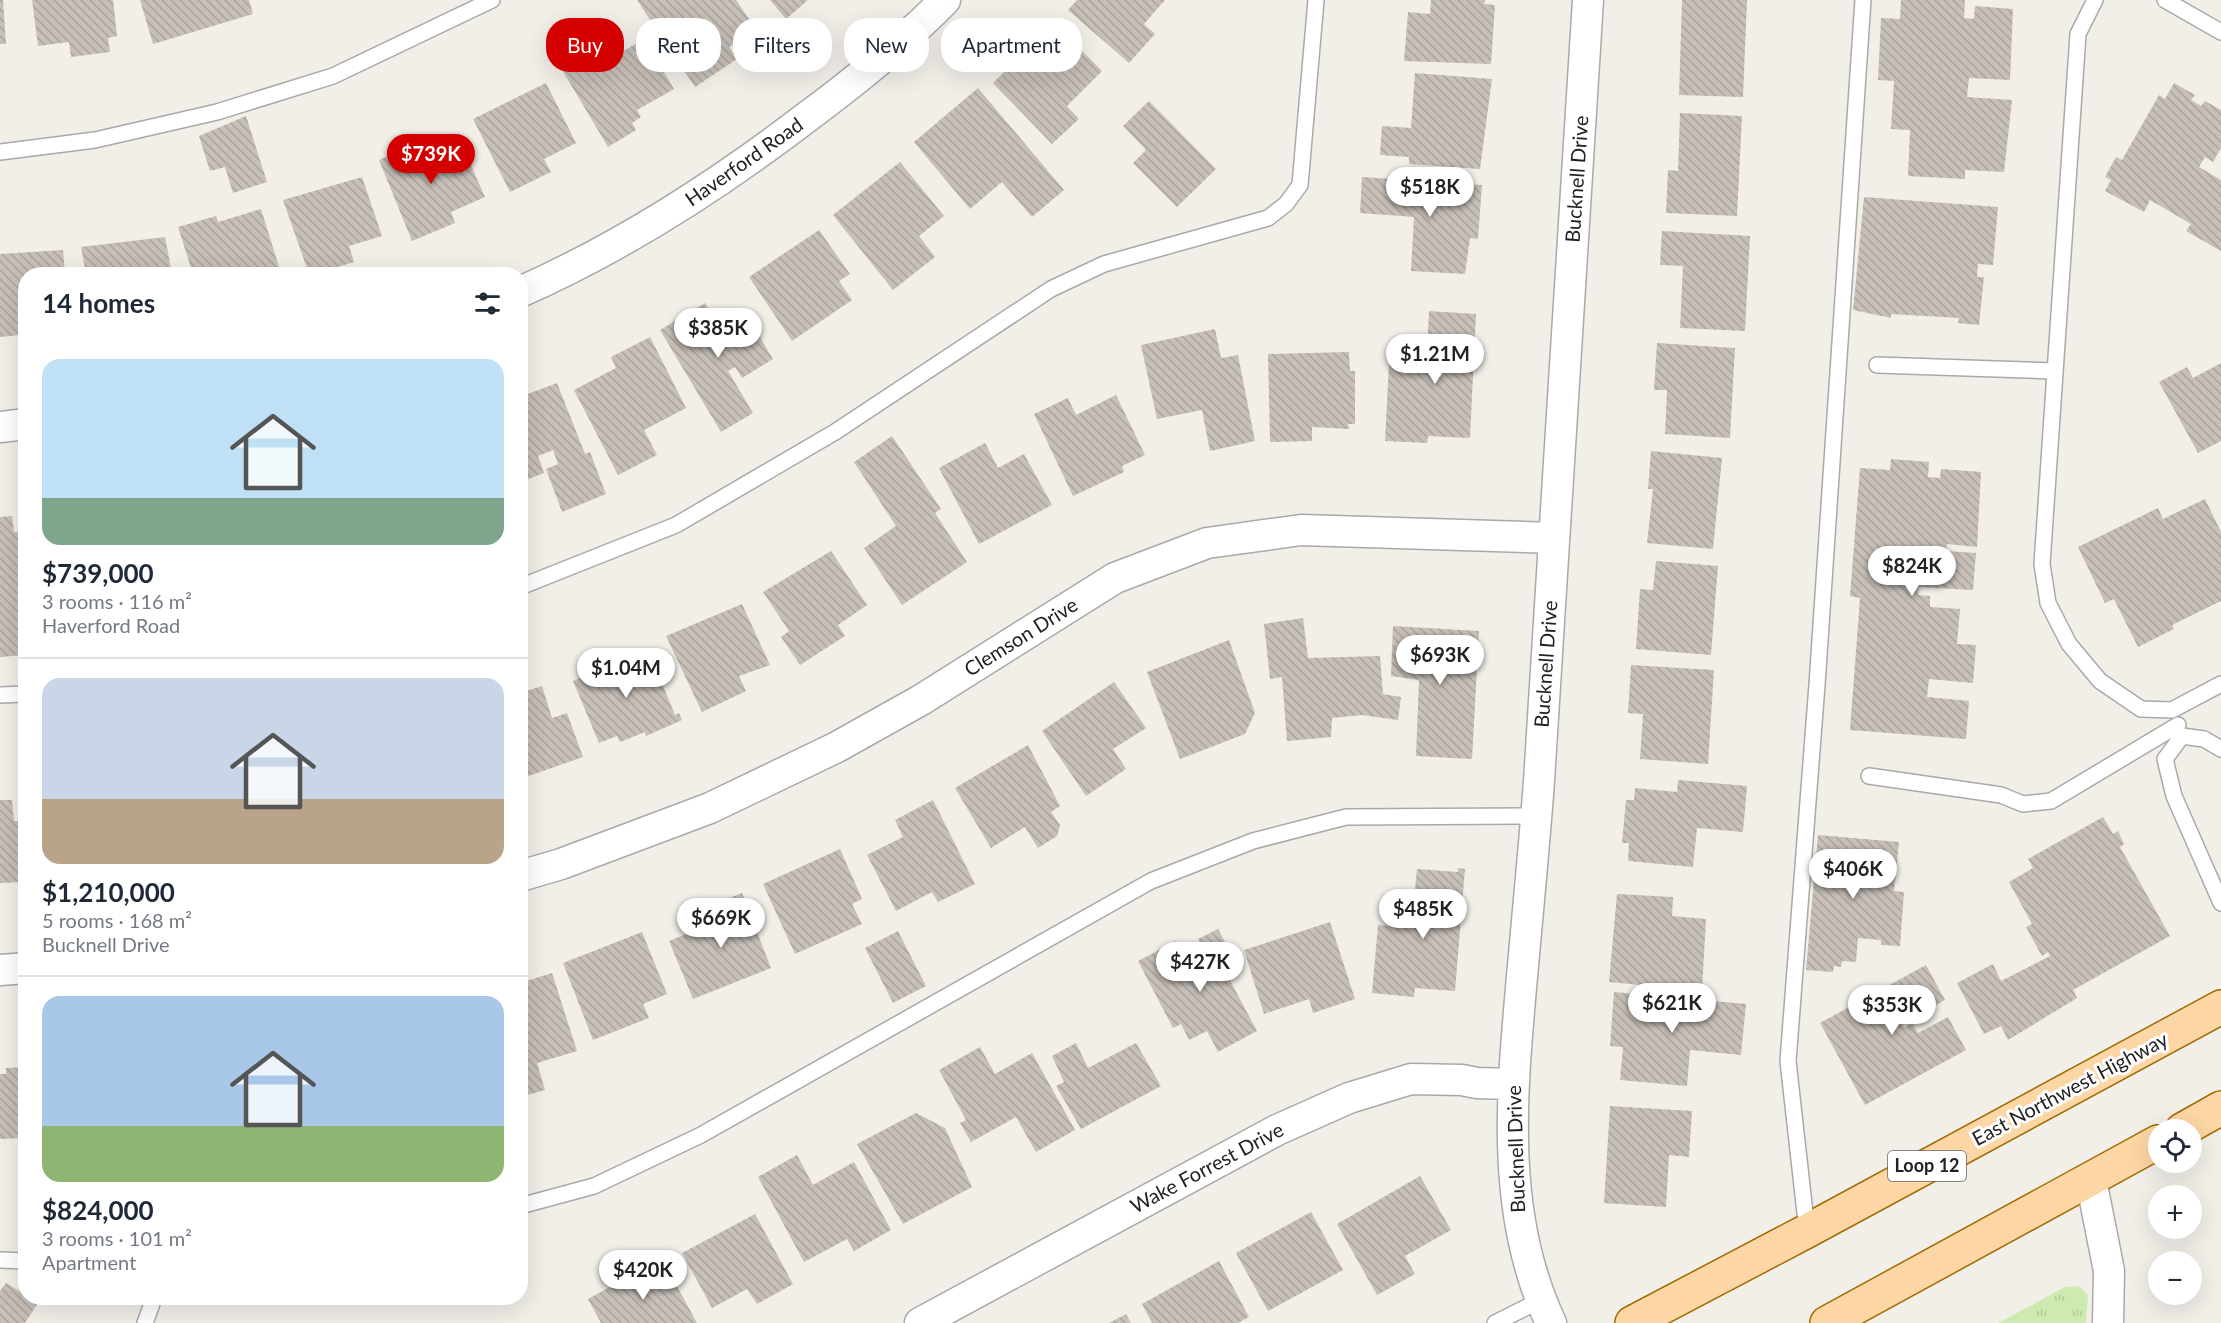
<!DOCTYPE html>
<html lang="en">
<head>
<meta charset="utf-8">
<style>
	body { margin:0; font-family:Lato,sans-serif; background:#f6f6f7; color:#1f2937; height:100vh; display:flex; flex-direction:column; font-size:22px; white-space:nowrap }
	* { box-sizing:border-box; margin:0 }
	p { font-size:20px; color:#747a83 }
	.icon { flex:none; width:33px; height:33px; fill:none; stroke:currentColor; stroke-width:2; stroke-linecap:round; stroke-linejoin:round }
	.map { position:relative; flex:1; overflow:hidden }
	.sheet { position:absolute; left:18px; top:267px; width:510px; height:1038px; display:flex; flex-direction:column; background:#fff; border-radius:24px; box-shadow:0 6px 24px #0002 }
	.sheet>* { flex:none }
	.guide { position:absolute; left:546px; top:18px; width:570px; height:54px; display:flex; gap:12px }
	.controls { position:absolute; left:2148px; top:1119px; display:grid; gap:12px }
	.controls a { display:grid; place-items:center; width:54px; height:54px; border-radius:50%; background:#fff; box-shadow:0 6px 24px #0002; font-size:30px }
	.price { position:absolute; translate:-50% -51px; padding:0 14px; border-radius:21px; background:#fff; color:#222; font-size:20px; line-height:39px; filter:drop-shadow(0 2px 3px #0008) }
	.price::after { content:''; position:absolute; left:50%; top:36px; width:18px; height:14px; margin-left:-9px; background:inherit; clip-path:polygon(0 0,100% 0,50% 100%) }
	.price.on { background:#d40000; color:#fff }
	ul { padding:0; list-style:none }
	li { display:grid; align-content:center; gap:12px; height:318px; padding:0 24px }
	li+li { border-top:2px solid #e0e1e3 }
	li span { display:grid; place-items:center; height:186px; border-radius:18px; color:#555 }
	li>.icon { margin-inline-start:auto }
	span .icon { width:108px; height:108px; fill:#fffc; stroke-width:1 }
	li b { font-size:26px }
	h2 { display:flex; justify-content:space-between; align-items:center; height:72px; padding:0 24px; font-size:26px }
	.chip { padding:0 21px; border-radius:24px; background:#fff; box-shadow:0 6px 24px #0002; font-size:21px; line-height:54px }
	.chip.on { background:#d40000; color:#fff }
	.map>svg:first-child { display:block }
	.grass { fill:url(#grass-tufts) }
	.building { fill:url(#building-back-hatch) }
	.lines { fill:none; stroke-linecap:round; stroke-linejoin:round }
	.lane-casing { stroke:#a9a9a9; stroke-width:18 }
	.street-casing { stroke:#a9a9a9; stroke-width:33 }
	.primary-casing { stroke:#a06b00; stroke-width:36 }
	.lane { stroke:#fff; stroke-width:15 }
	.street { stroke:#fff; stroke-width:30 }
	.primary { stroke:#fcd6a4; stroke-width:33 }
	.labels { text-anchor:middle; stroke-width:6; stroke-linejoin:round; paint-order:stroke }
	.shield { fill:#fff; stroke:#646464; stroke-width:1.5 }
	.shield-label { font-size:18px; font-weight:bold; fill:#222 }
	.street-label { font-size:20px; fill:#222; stroke:#fff }
</style>
</head>
<body>
<div class="map">
<svg width="2221" height="1323" viewBox="0 0 2221 1323">
	<defs>
		<pattern id="grass-tufts" width="24" height="20" patternUnits="userSpaceOnUse" patternTransform="scale(1.5)"><rect width="24" height="20" fill="#cdebb0"/><path d="M3 7l-1-3M5 7V3M7 7l1-3M15 17l-1-3M17 17v-4M19 17l1-3" fill="none" stroke="#b0c997"/></pattern>
		<pattern id="building-back-hatch" width="6" height="6" patternUnits="userSpaceOnUse" patternTransform="scale(1.5)"><rect width="6" height="6" fill="#c7bfb8"/><path d="M-1 5l2 2M0 0l6 6M5-1l2 2" fill="none" stroke="#aba49e"/></pattern>
	</defs>
	<rect width="100%" height="100%" fill="#f2efe9"/>
	<!-- grass -->
	<path class="grass" d="M2079,1286l9,9 -2,28h-88l67,-36z"/>
	<!-- building -->
	<path class="building" d="M0,0h3l3,44h-6z
		M32,0h81l4,36 -9,2 2,14 -39,5 -2,-15 -31,4z
		M140,0h109l4,14 -100,30z
		M637,0h99l20,29 -27,18 8,12 -42,28z
		M770,0h38l-22,19z
		M1077,0h88l-21,24 11,10 -26,29 -61,-53z
		M1431,0h54l-1,4 11,1 -4,59 -87,-3 4,-49 22,2z
		M1682,0h65l-4,97 -64,-2z
		M1901,0h64l-1,18 10,1 1,-13 38,3 -3,71 -41,-2 -2,19 45,3 -8,72 -39,-2v9l-57,-3 2,-46 -19,-1 3,-48 -16,-1 3,-62 19,1z
		M1063,32l39,39 -35,35 12,13 -27,25 -59,-61 31,-31 9,10z
		M585,33l18,30 41,-24 30,50 -37,21 4,7 -9,6 4,7 -28,17 -56,-94z
		M1415,73l77,6 -12,90 -71,-5v-7l-29,-2 2,-29 29,2z
		M546,83l30,60 -32,16 7,13 -41,20 -37,-73z
		M2174,83l21,12 -4,5 10,6 4,-5 16,9v38l-8,14 -8,-5 -6,10 22,13v71l-35,-20 5,-7 -41,-24 -6,12 -39,-21 6,-11 -6,-3 11,-20 6,3 37,-65 6,4z
		M978,88l86,102 -32,27 -30,-35 -32,27 -56,-67z
		M1149,101l67,68 -39,38 -44,-44 13,-13 -23,-24z
		M1680,113l62,3 -5,100 -71,-3 2,-43 10,1z
		M246,116l21,66 -34,11 -8,-26 -15,4 -11,-35z
		M458,136l27,61 -34,15 4,11 -43,18 -33,-81 36,-16 4,9z
		M900,162l44,54 -25,20 16,21 -42,33 -60,-75z
		M362,177l20,59 -33,10 5,16 -38,12h-7l-26,-74z
		M1362,177l120,8 -4,54 -8,-1 -5,36 -54,-3 3,-54 -54,-4z
		M1864,197l134,10 -5,58 -15,-1 -1,13h7l-5,48 -21,-2 1,-5 -68,-4v4l-38,-8z
		M261,209l18,58 -24,7h-62l-15,-47 38,-11 2,6z
		M819,230l31,44 -11,7 13,19 -60,41 -43,-64z
		M1662,231l88,5 -5,95 -65,-3 3,-62 -23,-1z
		M165,237l7,37h-86l-5,-27z
		M63,250l2,24h-39v52l-7,1 1,8 -20,2v-83z
		M705,303l13,21 25,-15 30,50 -31,19 -7,-11 -7,4 25,42 -32,19 -61,-102z
		M1429,311l47,3 -6,124 -42,-2 -1,7 -42,-2 4,-78 41,2v11l11,1 1,-25h-15z
		M1215,329l6,29 17,-3 17,86 -45,10 -8,-41 -45,9 -16,-74z
		M650,337l36,71 -42,22 13,25 -39,20 -44,-85 42,-22 -5,-11z
		M1657,343l78,5 -5,90 -65,-4 2,-44h-13z
		M1349,352l1,19h5v53h-7l1,5 -37,-2v14l-42,1 -2,-88z
		M2221,363v78l-23,12 -39,-71 28,-15 6,11z
		M557,383l28,71 5,-2 16,42 -44,18 -16,-43 12,-5 -5,-14 -15,6 6,17 -24,9v-85z
		M1116,395l29,60 -23,11 2,6 -51,24 -39,-82 34,-16 8,17z
		M892,436l49,73 -6,4 32,49 -65,43 -38,-57 32,-22 -42,-64z
		M985,443l13,25 26,-14 28,51 -73,39 -40,-76z
		M1651,451l71,7 -9,91 -66,-6 6,-54h-5z
		M1891,459l38,3 -1,15 12,1 1,-9 40,3 -4,75 -30,-3v7l29,2 -3,37 -54,-3 -1,8 12,1v11l30,2 -3,35 19,1 -3,38 -44,-4 -2,18 42,4 -3,38 -116,-9 10,-132 -10,-2 10,-128 30,2z
		M2205,499l16,33v69l-49,24 2,4 -36,18 -24,-48 -9,4 -27,-56 80,-39 5,11z
		M12,516l2,16 12,-1v89h-4l3,35 -25,2v-140z
		M831,551l36,54 -29,20 7,11 -45,29 -19,-28 8,-6 -26,-39z
		M1656,561l62,5 -7,89 -75,-6 4,-60 13,1z
		M742,604l28,61 -31,11 7,15 -44,21 -36,-76z
		M1303,618l5,40 72,-2 3,38 18,3 -3,23 -36,-5 -30,3 -1,19 -44,4 -5,-64 -12,2 -6,-55z
		M1393,626l86,5 -7,128 -56,-3 3,-76 -28,-4z
		M1229,640l26,73 -10,21 -65,25 -33,-87z
		M648,649l27,66 4,-2 3,7 -36,16 -1,-4 -25,10 -3,-6 -18,7 -26,-62z
		M1631,665l83,5 -6,94 -68,-5 3,-45 -15,-1z
		M1114,682l32,46 -33,21 13,20 -40,27 -44,-65z
		M542,686l10,32 15,-5 16,44 -63,22v-86z
		M1028,745l32,61 -9,6 9,13 -3,11 -19,12 -13,-21 -34,21 -36,-60z
		M1678,780l69,6 -4,46 -46,-4 -4,39 -65,-6 1,-18h-7l4,-43h8l1,-12 42,4z
		M0,800h12l2,21h12v61l-26,1z
		M933,800l42,84 -37,18 -6,-10 -36,19 -29,-56 36,-18 -8,-17z
		M2103,817l10,17 5,-3 6,13 -4,3 50,89 -97,54 4,8 -69,42 -7,-14 -17,8 -27,-51 36,-19 8,17 49,-25 -2,-4 -6,4 -16,-29 6,-3 -23,-42 24,-14 -5,-9z
		M1818,835l81,7 -5,49 10,1 -4,54 -19,-1v-5l-23,-2 -2,24 -14,-1 -1,6 -7,-1 -1,6 -27,-2z
		M840,849l22,50 -10,5 10,20 -67,30 -32,-70z
		M1458,868l7,1 -10,122 -40,-3 -1,9 -42,-4 6,-68 49,4 1,-18 -15,-1 4,-41 41,3z
		M742,893l29,75 -78,31 -24,-58 42,-17 -6,-16z
		M1617,894l56,3 -1,19 34,3 -4,72 -93,-9z
		M1330,922l25,77 -42,14 -4,-14 -45,15 -20,-64z
		M1218,929l20,37 -12,7 31,58 -39,21 -11,-21 -18,9 -8,-16 -8,4 -35,-67 38,-20 22,43 18,-10 -18,-35z
		M898,931l28,55 -33,17 -28,-55z
		M642,932l25,62 -24,10 6,14 -56,22 -30,-77z
		M1926,965l19,35 -43,24 2,4 8,-5 6,10 30,-16 18,33 -101,55 -45,-82z
		M552,973l25,78 -40,12 8,27 -25,7v-114z
		M1614,992l132,12 -5,51 -51,-5 -3,36 -67,-6 3,-33 -13,-1z
		M1076,1043l12,25 48,-25 25,43 -80,43 -25,-43 8,-4 -12,-26z
		M980,1047l15,27 37,-21 43,77 -39,22 -20,-35 -45,25 -11,-19 6,-3 -27,-50z
		M26,1067v71l-26,1v-65h6v-6z
		M1610,1106l82,5 -3,46 -20,-2 -3,52 -62,-4z
		M916,1113l29,15 27,59 -69,37 -46,-80z
		M797,1155l16,30 41,-23 37,68 -37,21 -7,-12 -43,23 -46,-85z
		M1420,1176l31,54 -46,26 10,18 -38,21 -40,-71z
		M1311,1212l32,58 -75,41 -32,-58z
		M755,1214l38,70 -36,20 -10,-15 -35,19 -30,-55z
		M1219,1261l30,56 -11,6h-86l-10,-19z
		M650,1265l7,12 11,-7 29,53h-96l-13,-24z
		M6,1283l20,12v3l12,5 -13,20h-25v-32z
		M1126,1314l5,9h-22z"/>
	<g class="lines">
		<!-- lane casing -->
		<g class="lane-casing">
			<path id="lane" d="M2095,0l-17,34 -36,530 6,39 21,41 31,37 41,28 31,1 49,-26
				M2165,0l56,32
				M0,152l95,-12 122,-28 116,-36 159,-76
				M1877,365l178,6
				M520,587l156,-62 159,-93 216,-143 53,-25 164,-46 18,-14 14,-19 16,-185
				M0,695l26,-1
				M2221,749l-17,-10 -22,-3 -17,23 9,37 47,107
				M1869,776l132,19 22,9 28,-3 127,-76
				M520,1206l74,-20 107,-51 450,-254 102,-40 93,-24 191,-1
				M1807,1231l-19,-170 29,-376 46,-685
				M0,1260l26,1
				M145,1323l9,-25
				M1495,1323l46,-23"/>
		</g>
		<!-- street casing -->
		<g class="street-casing">
			<path id="street" d="M520,292c102,-45 195,-105 283,-172 50,-37 99,-76 142,-120
				M0,427l26,-3
				M520,876l41,-12 149,-56 127,-61 84,-47 194,-122 92,-35 94,-13 253,8
				M0,970l26,-2
				M2091,1180l18,91 -1,52
				M920,1323l357,-193 72,-32 62,-19 51,1 15,3 36,1
				M1551,1323c-50,-106 -40,-222 -30,-335 6,-69 13,-138 18,-207 16,-260 33,-521 49,-781"/>
		</g>
		<!-- primary casing -->
		<g class="primary-casing">
			<path id="primary" d="M2182,1130l39,-22
				M1632,1323l175,-92 414,-224
				M1827,1323l331,-181"/>
		</g>
		<!-- lane -->
		<use href="#lane" class="lane"/>
		<!-- street -->
		<use href="#street" class="street"/>
		<!-- primary -->
		<use href="#primary" class="primary"/>
	</g>
	<g class="labels">
		<!-- shield labels -->
		<rect class="shield" x="1888" y="1151" width="78" height="30" rx="4.5"/>
		<g class="shield-label">
			<text x="1927" y="1172">Loop 12</text>
		</g>
		<!-- street labels -->
		<g class="street-label">
			<text transform="translate(744 162) rotate(-35)" y="7">Haverford Road</text>
			<text transform="translate(1577 179) rotate(-86)" y="7">Bucknell Drive</text>
			<text transform="translate(1021 637) rotate(-32)" y="7">Clemson Drive</text>
			<text transform="translate(1546 664) rotate(-86)" y="7">Bucknell Drive</text>
			<text transform="translate(2070 1089) rotate(-28)" y="7">East Northwest Highway</text>
			<text transform="translate(1516 1149) rotate(-92)" y="7">Bucknell Drive</text>
			<text transform="translate(1207 1168) rotate(-28)" y="7">Wake Forrest Drive</text>
		</g>
	</g>
</svg>
<div class="controls">
<a><svg class="icon" aria-label="locate" viewBox="0 0 24 24"><circle cx="12" cy="12" r="6"/><path d="M12 2v4M12 18v4M2 12h4M18 12h4"/></svg></a>
<a>+</a>
<a>−</a>
</div>
<b class="price on" style="left:431px;top:185px">$739K</b>
<b class="price" style="left:1430px;top:218px">$518K</b>
<b class="price" style="left:718px;top:359px">$385K</b>
<b class="price" style="left:1435px;top:385px">$1.21M</b>
<b class="price" style="left:1912px;top:597px">$824K</b>
<b class="price" style="left:1440px;top:686px">$693K</b>
<b class="price" style="left:626px;top:699px">$1.04M</b>
<b class="price" style="left:1853px;top:900px">$406K</b>
<b class="price" style="left:1423px;top:940px">$485K</b>
<b class="price" style="left:721px;top:949px">$669K</b>
<b class="price" style="left:1200px;top:993px">$427K</b>
<b class="price" style="left:1672px;top:1034px">$621K</b>
<b class="price" style="left:1892px;top:1036px">$353K</b>
<b class="price" style="left:643px;top:1301px">$420K</b>
<div class="guide">
<a class="chip on">Buy</a>
<a class="chip">Rent</a>
<a class="chip">Filters</a>
<a class="chip">New</a>
<a class="chip">Apartment</a>
</div>
<section class="sheet">
<h2>14 homes<svg class="icon" aria-label="filters" viewBox="0 0 24 24"><path d="M4 7h16M4 17h16"/><circle cx="9" cy="7" r="2"/><circle cx="15" cy="17" r="2"/></svg></h2>
<ul>
<li><span style="background:linear-gradient(#bfe0f5 75%,#7fa58c 0)"><svg class="icon" aria-label="home" viewBox="0 0 24 24"><path d="M3 11l9-7 9 7M6 9v11h12V9"/></svg></span><div><b>$739,000</b><p>3 rooms · 116 m²</p><p>Haverford Road</p></div></li>
<li><span style="background:linear-gradient(#c9d6e8 65%,#b9a48a 0)"><svg class="icon" aria-label="home" viewBox="0 0 24 24"><path d="M3 11l9-7 9 7M6 9v11h12V9"/></svg></span><div><b>$1,210,000</b><p>5 rooms · 168 m²</p><p>Bucknell Drive</p></div></li>
<li><span style="background:linear-gradient(#a9c7e8 70%,#8fb573 0)"><svg class="icon" aria-label="home" viewBox="0 0 24 24"><path d="M3 11l9-7 9 7M6 9v11h12V9"/></svg></span><div><b>$824,000</b><p>3 rooms · 101 m²</p><p>Apartment</p></div></li>
</ul>
</section>
</div>
</body>
</html>
